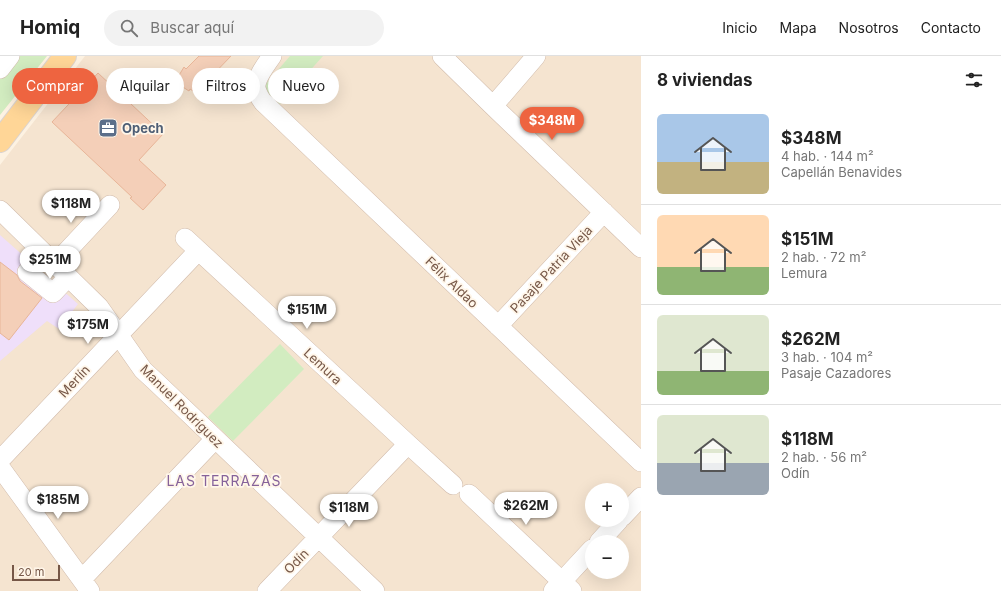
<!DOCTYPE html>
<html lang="es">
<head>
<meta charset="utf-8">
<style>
	body { margin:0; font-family:Inter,sans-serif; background:#f2f2f2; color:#222; height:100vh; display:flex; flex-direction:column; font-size:15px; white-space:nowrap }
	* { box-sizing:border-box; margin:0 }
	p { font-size:13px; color:#767676 }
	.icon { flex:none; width:22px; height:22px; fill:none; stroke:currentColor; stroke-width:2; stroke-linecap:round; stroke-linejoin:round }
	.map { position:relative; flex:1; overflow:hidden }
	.panel { display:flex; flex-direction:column; background:#fff; width:360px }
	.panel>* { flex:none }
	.banner { position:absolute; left:12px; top:12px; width:380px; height:36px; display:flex; gap:8px }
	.fabs { position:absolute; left:585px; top:427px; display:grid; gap:8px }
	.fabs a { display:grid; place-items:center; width:44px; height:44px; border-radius:50%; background:#fff; box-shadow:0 4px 16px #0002; font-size:20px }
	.scale { position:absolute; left:12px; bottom:10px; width:48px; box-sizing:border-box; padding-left:4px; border:2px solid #765747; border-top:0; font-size:11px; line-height:14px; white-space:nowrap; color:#765747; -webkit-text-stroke:3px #fff6e9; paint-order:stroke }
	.price { position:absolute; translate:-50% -34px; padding:0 9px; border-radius:14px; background:#fff; color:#222; font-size:13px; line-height:26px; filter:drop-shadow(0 1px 2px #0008) }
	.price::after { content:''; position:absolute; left:50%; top:24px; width:12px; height:9px; margin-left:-6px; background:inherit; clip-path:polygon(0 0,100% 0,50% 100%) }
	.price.selected { background:#ee6440; color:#fff }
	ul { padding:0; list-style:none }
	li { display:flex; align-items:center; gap:12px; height:100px; padding:0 16px }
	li+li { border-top:1px solid #e0e0e0 }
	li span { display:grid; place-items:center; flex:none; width:112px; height:80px; border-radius:6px; color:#555 }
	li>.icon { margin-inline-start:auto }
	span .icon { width:48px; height:48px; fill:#fffc; stroke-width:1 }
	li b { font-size:17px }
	h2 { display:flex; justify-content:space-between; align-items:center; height:48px; padding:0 16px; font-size:17px }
	.chip { padding:0 14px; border-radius:18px; background:#fff; box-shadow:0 4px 16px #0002; font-size:14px; line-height:36px }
	.chip.selected { background:#ee6440; color:#fff }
	header { display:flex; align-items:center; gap:24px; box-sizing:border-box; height:56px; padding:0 20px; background:#fff; border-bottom:1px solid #e0e0e0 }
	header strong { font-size:19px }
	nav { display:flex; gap:22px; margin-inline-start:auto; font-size:14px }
	.search { width:280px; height:36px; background:#f2f2f2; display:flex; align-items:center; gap:10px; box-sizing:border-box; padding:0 14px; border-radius:22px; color:#767676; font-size:15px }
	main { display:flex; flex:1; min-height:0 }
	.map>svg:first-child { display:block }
	.residential { fill:#f5e4d0; fill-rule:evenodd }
	.education { fill:#efdffa }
	.green { fill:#d2ecc0 }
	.building { fill:#f4cfb8; stroke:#e8b598 }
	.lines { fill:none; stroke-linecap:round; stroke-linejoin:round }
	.minor-casing { stroke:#d1bbab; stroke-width:20 }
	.major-casing { stroke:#dbd3cf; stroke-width:24 }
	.minor { stroke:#fff; stroke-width:19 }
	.major { stroke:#ffd697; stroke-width:22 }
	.labels { text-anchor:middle; stroke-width:3.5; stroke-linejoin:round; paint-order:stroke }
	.service-label { font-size:13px; font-weight:bold; fill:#4e5e75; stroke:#fff6e9; text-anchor:start }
	.street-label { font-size:13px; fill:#765747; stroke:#fff6e9 }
	.neighbourhood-label { font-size:14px; letter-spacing:1px; fill:#86629a; stroke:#fff6e9 }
</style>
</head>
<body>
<header>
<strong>Homiq</strong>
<div class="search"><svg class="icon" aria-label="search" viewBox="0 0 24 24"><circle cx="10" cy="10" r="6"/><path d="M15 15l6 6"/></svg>Buscar aquí</div>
<nav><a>Inicio</a><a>Mapa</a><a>Nosotros</a><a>Contacto</a></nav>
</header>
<main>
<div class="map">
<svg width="641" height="535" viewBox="0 0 641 535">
	<rect width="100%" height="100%" fill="#fdf2e2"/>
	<!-- residential -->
	<path class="residential" d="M85,0h556v535h-641v-426zM592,434h30v30h-30zM592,486h30v30h-30z"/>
	<!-- education -->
	<path class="education" d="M0,179l78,69 -19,25 -12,-8 -47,40z"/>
	<!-- green -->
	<path class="green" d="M0,0h47l-47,59z
		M290,0h33l-43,48 -14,-11 -1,-8z
		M280,288l24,25 -71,72 -25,-24z"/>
	<!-- building -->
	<path class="building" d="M199,0h32l-25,26 3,2 -8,12 -11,-7 -1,2 -14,-9 9,-15 2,2z
		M98,17l65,61 -24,26 27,25 -23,25 -13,-12 2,-1 -80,-75z
		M0,206l17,13 3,6 22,17 -33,42 -9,-7z"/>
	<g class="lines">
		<!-- minor casing -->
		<g class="minor-casing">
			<path id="minor" d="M272,0c-5,7 -17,23 -16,32 1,5 4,10 7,14l378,360
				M442,0l51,50 148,142
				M0,13l10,-13
				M493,50l43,-50
				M0,154l99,97 44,63 13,12 219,209
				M185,182l223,206 45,41
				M55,208l55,-59
				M27,216l26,21 2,-2 13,-14
				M498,270l106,-114
				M0,404l198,-209
				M0,411l90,124
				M469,438l103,97
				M622,461l19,-20
				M599,486l20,-22
				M82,523l133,-140
				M267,535l141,-147
				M553,535l39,-42"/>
		</g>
		<!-- major casing -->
		<g class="major-casing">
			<path id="major" d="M0,85l65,-85"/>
		</g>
		<!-- minor -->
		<use href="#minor" class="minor"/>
		<!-- major -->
		<use href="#major" class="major"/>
	</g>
	<!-- icons -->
	<defs>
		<g id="office-square" transform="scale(1)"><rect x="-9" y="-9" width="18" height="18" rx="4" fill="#5c6f8a" stroke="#fff6e9"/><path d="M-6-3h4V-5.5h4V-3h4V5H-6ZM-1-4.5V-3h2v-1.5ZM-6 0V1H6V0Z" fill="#fff"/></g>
	</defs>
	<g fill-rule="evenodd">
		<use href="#office-square" x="108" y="72"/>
	</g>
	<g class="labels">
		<!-- service labels -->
		<g class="service-label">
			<text x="122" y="77">Opech</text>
		</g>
		<!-- street labels -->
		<g class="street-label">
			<text transform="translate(551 213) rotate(-47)" y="5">Pasaje Patria Vieja</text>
			<text transform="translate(452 226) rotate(44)" y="5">Félix Aldao</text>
			<text transform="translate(323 310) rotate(43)" y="5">Lemura</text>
			<text transform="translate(74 325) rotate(-47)" y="5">Merlín</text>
			<text transform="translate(182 350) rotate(45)" y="5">Manuel Rodríguez</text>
			<text transform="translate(296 505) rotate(-46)" y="5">Odín</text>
		</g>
		<!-- neighbourhood labels -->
		<g class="neighbourhood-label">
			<text x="224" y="430">LAS TERRAZAS</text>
		</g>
	</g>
</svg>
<div class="fabs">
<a>+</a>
<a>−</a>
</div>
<div class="scale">20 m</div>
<b class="price selected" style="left:552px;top:85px">$348M</b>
<b class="price" style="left:71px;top:168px">$118M</b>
<b class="price" style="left:50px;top:224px">$251M</b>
<b class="price" style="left:307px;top:274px">$151M</b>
<b class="price" style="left:88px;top:289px">$175M</b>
<b class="price" style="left:58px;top:464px">$185M</b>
<b class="price" style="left:526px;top:470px">$262M</b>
<b class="price" style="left:349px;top:472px">$118M</b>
<div class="banner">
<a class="chip selected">Comprar</a>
<a class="chip">Alquilar</a>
<a class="chip">Filtros</a>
<a class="chip">Nuevo</a>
</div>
</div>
<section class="panel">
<h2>8 viviendas<svg class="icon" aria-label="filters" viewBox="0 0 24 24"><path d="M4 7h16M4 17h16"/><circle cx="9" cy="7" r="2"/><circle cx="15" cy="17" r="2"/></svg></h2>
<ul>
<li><span style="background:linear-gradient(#a9c7e8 60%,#c2b280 0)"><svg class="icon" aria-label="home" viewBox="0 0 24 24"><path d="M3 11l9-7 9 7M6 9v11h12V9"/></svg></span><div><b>$348M</b><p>4 hab. · 144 m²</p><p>Capellán Benavides</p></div></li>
<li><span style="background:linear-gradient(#ffd9b3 65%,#8fb573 0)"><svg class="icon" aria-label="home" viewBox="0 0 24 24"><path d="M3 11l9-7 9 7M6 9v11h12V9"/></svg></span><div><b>$151M</b><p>2 hab. · 72 m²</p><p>Lemura</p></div></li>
<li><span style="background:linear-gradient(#dfe7d0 70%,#8fb573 0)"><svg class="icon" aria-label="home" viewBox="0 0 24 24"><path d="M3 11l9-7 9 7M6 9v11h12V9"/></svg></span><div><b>$262M</b><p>3 hab. · 104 m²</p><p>Pasaje Cazadores</p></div></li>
<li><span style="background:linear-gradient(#dfe7d0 60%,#9aa5b1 0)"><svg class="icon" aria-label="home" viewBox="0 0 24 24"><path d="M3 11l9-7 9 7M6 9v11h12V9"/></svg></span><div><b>$118M</b><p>2 hab. · 56 m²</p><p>Odín</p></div></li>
</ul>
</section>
</main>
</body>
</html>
